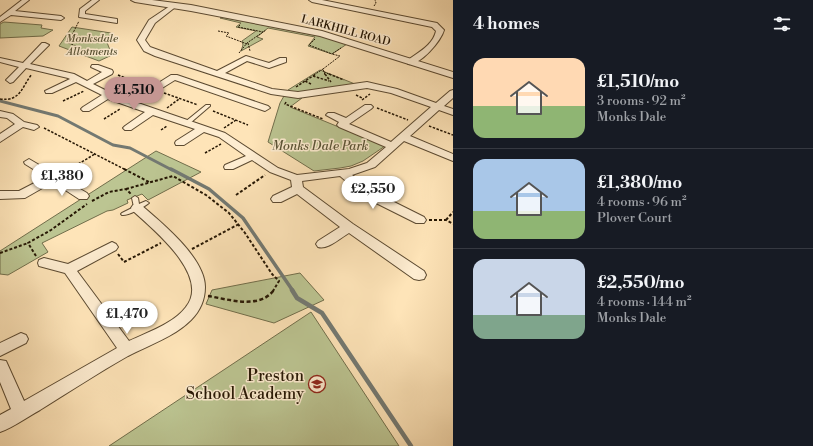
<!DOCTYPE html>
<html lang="en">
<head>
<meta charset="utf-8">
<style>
	body { margin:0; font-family:"Libre Bodoni",serif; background:#242831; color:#f1f3f6; height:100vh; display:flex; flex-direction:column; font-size:15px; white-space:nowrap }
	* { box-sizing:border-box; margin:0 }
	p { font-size:13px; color:#9ea1a6 }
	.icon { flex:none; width:22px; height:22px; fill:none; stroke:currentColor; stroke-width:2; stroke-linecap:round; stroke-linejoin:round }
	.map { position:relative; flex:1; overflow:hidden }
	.drawer { display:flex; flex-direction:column; background:#171b24; width:360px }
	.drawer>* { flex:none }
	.price { position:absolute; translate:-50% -34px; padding:0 9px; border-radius:14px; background:#fff; color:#222; font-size:13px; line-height:26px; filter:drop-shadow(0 1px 2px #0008) }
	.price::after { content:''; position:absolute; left:50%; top:24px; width:12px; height:9px; margin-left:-6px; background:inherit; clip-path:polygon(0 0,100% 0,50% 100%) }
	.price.active { background:#c59692; color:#111 }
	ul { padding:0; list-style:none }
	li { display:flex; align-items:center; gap:12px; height:100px; padding:0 20px }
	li+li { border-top:1px solid #363941 }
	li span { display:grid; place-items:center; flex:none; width:112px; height:80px; border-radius:12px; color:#555 }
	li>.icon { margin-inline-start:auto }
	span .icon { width:48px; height:48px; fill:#fffc; stroke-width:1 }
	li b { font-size:17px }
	h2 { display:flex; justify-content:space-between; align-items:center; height:48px; padding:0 20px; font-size:17px }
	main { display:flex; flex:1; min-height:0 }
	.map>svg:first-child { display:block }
	.green { fill:#bcc592; stroke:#716e4b }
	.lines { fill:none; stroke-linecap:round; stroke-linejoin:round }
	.stream-far2 { stroke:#737972; stroke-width:3 }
	.stream-far1 { stroke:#737972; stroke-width:3.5 }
	.stream { stroke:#737972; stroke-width:4.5 }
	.service-casing { stroke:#5c4a31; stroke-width:2 }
	.minor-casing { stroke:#5c4a31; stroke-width:2 }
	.tertiary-casing { stroke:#5c4a31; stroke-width:2 }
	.path-far3 { stroke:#261704; stroke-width:1; stroke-dasharray:2 1; stroke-linecap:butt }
	.path-far2 { stroke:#261704; stroke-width:1.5; stroke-dasharray:2.5 1.5; stroke-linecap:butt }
	.path-far1 { stroke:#261704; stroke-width:2; stroke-dasharray:3 2; stroke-linecap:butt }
	.path { stroke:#261704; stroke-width:2.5; stroke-dasharray:4 2.5; stroke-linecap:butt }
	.service { fill:#feedd1; fill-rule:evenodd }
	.minor { fill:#feedd1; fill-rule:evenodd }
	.tertiary { fill:#feedd1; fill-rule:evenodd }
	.labels { text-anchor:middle; stroke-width:3; stroke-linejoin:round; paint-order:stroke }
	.far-street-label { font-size:11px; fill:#261704; stroke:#feedd1 }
	.far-park-label { font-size:11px; font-style:italic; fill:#5a5436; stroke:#feedd1 }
	.park-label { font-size:13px; font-style:italic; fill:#5a5436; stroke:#feedd1 }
	.near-poi-label { font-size:16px; fill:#261704; stroke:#feedd1; text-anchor:end }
</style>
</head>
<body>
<main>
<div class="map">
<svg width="453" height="446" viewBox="0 0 453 446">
	<rect width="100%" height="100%" fill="#fee4b8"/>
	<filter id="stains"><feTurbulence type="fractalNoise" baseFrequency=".005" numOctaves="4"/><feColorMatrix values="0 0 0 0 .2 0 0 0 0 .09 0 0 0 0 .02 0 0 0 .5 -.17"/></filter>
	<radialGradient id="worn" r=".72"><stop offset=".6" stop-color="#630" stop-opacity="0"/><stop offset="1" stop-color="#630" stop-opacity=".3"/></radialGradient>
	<!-- green -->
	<path class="green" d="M222,17l128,25 -18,12 -24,-8 7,-9 -47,-9 -11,9 6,2 -22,12 2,-6 -1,-4 14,-10 -20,-4 5,-4 -21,-5z
		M4,22l38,3 -1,3 12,2 -10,6 -43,2v-14z
		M72,27l39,6 -5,7 6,15 -13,6 -40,-15z
		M320,70l35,14 -57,10 -12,-1 2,-3z
		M284,96l18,2 -12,9 95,39 -22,15 -12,5 -11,2 -26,3 -46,-29 12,-39z
		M156,151l45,21 -53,28 -6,-6 -15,6 1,3 -15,7 -6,1 -65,32 6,9 -40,23 -8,-1v-23z
		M300,273l24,27 -50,23 -68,-19 6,-14z
		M311,312l88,134h-290z"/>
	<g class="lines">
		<!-- stream-far2 -->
		<path class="stream-far2" d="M0,101l58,15 55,29 17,3 42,22"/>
		<!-- stream-far1 -->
		<path class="stream-far1" d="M171,169l38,20 34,29 50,73"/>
		<!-- stream -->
		<path class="stream" d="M292,290l5,8 25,15 89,133"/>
		<!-- service casing -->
		<g class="service-casing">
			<path id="service" d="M206,105h4v1l-21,18h-4v-2z
				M135,196l3,2 1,6 7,-3 3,2c-5,4 -21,13 -27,12l-1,-1 1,-1 12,-6 -2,-9z"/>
		</g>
		<!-- minor casing -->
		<g class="minor-casing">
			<path id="minor" d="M22,0h7l-14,11 46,5 3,2 -3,2 -50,-5 -11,7v-5z
				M92,0h7l-14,11v3l32,5v4l-38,-6 1,-8z
				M309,0h13l115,23 7,7c-3,11 -24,36 -36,34v-4c11,-8 25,-15 28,-29l-4,-4 -120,-25z
				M173,4l5,1 -23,18 -10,17 5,7 67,24 29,-15 23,7 11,-5h6v4l-17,6 -22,-7 -22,12 47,16 26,3 69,-10 30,7 39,14 14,-12 3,-1v8l-9,8 9,3v6l-14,-5 -29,26 43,18v7l-49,-20 -29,26 -23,8 22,17 50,25 2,3 -2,3h-8l-50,-25 -26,-22 -38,5 1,6 50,37 71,47 2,4 -2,4 -5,1 -5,-1 -65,-46c-9,5 -21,17 -31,14l-2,-3 2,-3 22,-14 -43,-33 -16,8h-8l-2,-3 2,-3 19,-9 -1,-7 -21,-8 -18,-12 -19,9h-8l-1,-2 1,-2 21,-9 -27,-19 -15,-5 -20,13h-8l-1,-2 1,-2 19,-12 -42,-14 -22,15h-6l-2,-2 2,-2 20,-14 -37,-13 -19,12h-6l-2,-2 2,-2 19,-12 -26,-13 -24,11h-6l-1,-2 25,-12 -2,-1 -42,-10 -13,14 -3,1 -4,-3 13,-13 -19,-5v-4l23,5 19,-20h3l4,2 -19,19 44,10 13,7 15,-9 -11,-5 1,-2h6l14,5 1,2 -1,2 -19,10 24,12 13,5 41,-26h6l91,31 2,2 -5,3 -3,-1 -87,-30 -37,23 87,30 53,35 19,7 52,-6 18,-6 19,-16 -47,-20 -2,-2 2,-3 -13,-7 2,-2h6l12,5 19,-13h6l2,2 -2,2 -22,15 42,18 40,-35 -40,-14 -24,-5 -69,10 -27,-4 -116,-38 -11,-5 -7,-11 12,-20z
				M0,111l13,3 11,8 13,3 2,2 -5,3 -11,-3 -23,15v-8l15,-10 -8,-6 -7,-1z
				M29,159l58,34 2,3 -2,3h-8l-26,-17 -28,16 -25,1v-8h19l27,-14 -21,-13 -1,-2z
				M137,204l4,1c21,18 64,53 64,82 0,13 -5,24 -14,33 -17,17 -42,25 -63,36 -30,17 -59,36 -88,54 -13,7 -26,17 -40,22v-17l11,-6 -11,-27v-22l6,1 18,40 93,-53 -52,-75 -26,-7 -1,-3 1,-3 5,-2 24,6 44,-22 4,2 2,3 -2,3 -39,21 52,70c19,-9 44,-17 57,-34 25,-31 -33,-78 -53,-96l-2,-3 2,-3z
				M21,333l5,2 2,4 -2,4 -26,13v-13z"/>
		</g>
		<!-- tertiary casing -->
		<g class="tertiary-casing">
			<path id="tertiary" d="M131,0h21l39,5 131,26 131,41v6l-133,-42 -129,-25 -56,-9z"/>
		</g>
		<!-- path-far3 -->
		<path class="path-far3" d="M374,6l2,-3 -1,-3
			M240,25l-2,2 25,5
			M218,31l11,2 -3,3 21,8
			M315,39l-6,6 23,9
			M248,43l2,8
			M76,46l-8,-3 11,-22
			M239,53l8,-10 19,-13
			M323,69l17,-13 -8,-2 9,-6
			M324,72l7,3
			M314,75l9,-6 2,6"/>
		<!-- path-far2 -->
		<path class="path-far2" d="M325,74l6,8
			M329,74l15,6
			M118,75l27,11
			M313,76l16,5
			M311,84l-6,-3 11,-7
			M296,87l9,-6
			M164,93l34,12
			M356,95l8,4
			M0,99c21,3 22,-13 32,-25
			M362,100l8,-6
			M63,101l21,-10
			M286,102l-1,2 38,15
			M167,108l12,-9
			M377,108l31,12
			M213,111l35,14
			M104,119l16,-10
			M429,126l24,9
			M44,128l82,42
			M224,128l12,-8
			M161,130l6,-4
			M205,153l16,-9
			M68,170l27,-16"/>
		<!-- path-far1 -->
		<path class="path-far1" d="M124,169l25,13
			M63,173l7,-4
			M126,189l47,-13 33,19 23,18 16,20 27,41 7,7 -6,10
			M236,195l29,-20
			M92,201l17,-9 17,-3 5,5
			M429,220h17l7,4
			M446,220l7,-8
			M192,249l47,-25
			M0,253l28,-10
			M118,254l6,8 37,-19
			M36,256l-8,-13 23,-13 36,-26"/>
		<!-- path -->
		<path class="path" d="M208,296c20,3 51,14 66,-6"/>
		<!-- service -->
		<use href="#service" class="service"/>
		<!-- minor -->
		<use href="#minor" class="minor"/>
		<!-- tertiary -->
		<use href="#tertiary" class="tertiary"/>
	</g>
	<!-- icons -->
	<defs>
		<g id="school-ring" transform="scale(0.9)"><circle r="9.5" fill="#feedd1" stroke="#8f2418" stroke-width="1.5"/><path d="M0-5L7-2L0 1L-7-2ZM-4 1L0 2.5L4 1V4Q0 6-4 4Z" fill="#8f2418"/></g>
	</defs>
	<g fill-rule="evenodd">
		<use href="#school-ring" x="317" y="384"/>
	</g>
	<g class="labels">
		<!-- far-street labels -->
		<g class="far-street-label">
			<text transform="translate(346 30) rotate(15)" y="4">LARKHILL ROAD</text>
		</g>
		<!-- far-park labels -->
		<g class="far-park-label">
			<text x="92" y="42">Monksdale<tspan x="92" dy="13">Allotments</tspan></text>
		</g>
		<!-- park labels -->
		<g class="park-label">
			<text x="320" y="150">Monks Dale Park</text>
		</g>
		<!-- near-poi labels -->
		<g class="near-poi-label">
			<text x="304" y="381">Preston<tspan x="304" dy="18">School Academy</tspan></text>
		</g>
	</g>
	<rect width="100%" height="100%" filter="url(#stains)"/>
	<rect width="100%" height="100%" fill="url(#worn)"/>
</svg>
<b class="price active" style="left:134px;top:111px">£1,510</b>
<b class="price" style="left:62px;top:197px">£1,380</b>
<b class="price" style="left:373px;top:210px">£2,550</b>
<b class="price" style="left:127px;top:335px">£1,470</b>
</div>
<section class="drawer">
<h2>4 homes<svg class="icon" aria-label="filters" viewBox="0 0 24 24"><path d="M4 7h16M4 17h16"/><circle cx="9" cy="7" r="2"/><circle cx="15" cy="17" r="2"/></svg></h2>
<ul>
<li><span style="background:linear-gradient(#ffd9b3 60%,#8fb573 0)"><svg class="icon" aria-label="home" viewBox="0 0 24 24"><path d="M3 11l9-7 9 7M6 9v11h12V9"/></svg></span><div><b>£1,510/mo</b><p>3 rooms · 92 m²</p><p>Monks Dale</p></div></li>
<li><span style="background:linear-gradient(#a9c7e8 65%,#8fb573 0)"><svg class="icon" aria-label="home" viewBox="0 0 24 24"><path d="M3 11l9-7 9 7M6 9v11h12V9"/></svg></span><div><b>£1,380/mo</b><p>4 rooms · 96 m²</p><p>Plover Court</p></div></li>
<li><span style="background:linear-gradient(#c9d6e8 70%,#7fa58c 0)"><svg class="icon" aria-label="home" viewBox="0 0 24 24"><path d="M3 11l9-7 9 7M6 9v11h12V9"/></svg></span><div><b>£2,550/mo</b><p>4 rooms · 144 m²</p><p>Monks Dale</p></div></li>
</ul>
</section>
</main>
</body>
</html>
